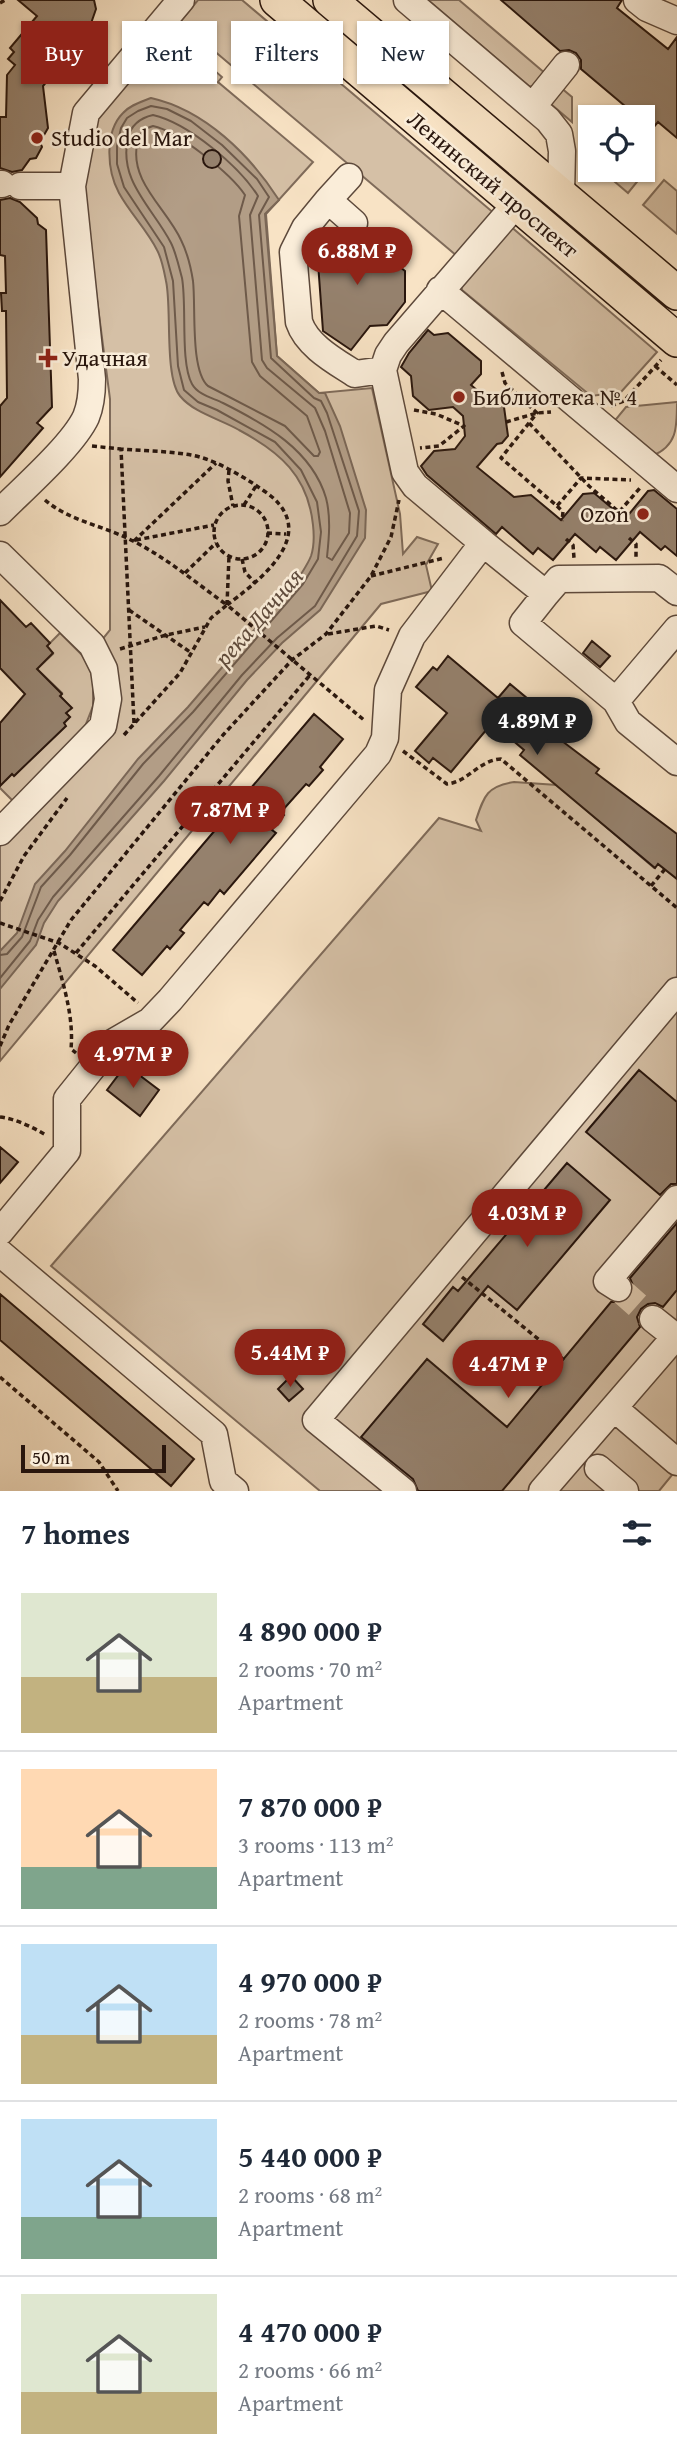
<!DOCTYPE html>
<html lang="en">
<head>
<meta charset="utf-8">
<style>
	body { margin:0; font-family:"Gentium Book Plus",serif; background:#f6f6f7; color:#1f2937; height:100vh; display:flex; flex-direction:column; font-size:26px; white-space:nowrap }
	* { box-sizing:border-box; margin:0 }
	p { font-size:23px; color:#747a83 }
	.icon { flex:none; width:38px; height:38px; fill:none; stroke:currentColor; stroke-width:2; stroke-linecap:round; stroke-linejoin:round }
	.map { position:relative; height:1491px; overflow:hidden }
	.panel { display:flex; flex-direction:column; background:#fff; flex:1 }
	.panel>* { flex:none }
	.hud { position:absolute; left:21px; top:21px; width:635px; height:63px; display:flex; gap:14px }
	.controls { position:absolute; left:578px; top:105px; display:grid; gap:14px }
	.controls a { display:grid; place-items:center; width:77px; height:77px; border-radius:0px; background:#fff; box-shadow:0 2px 5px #0004; font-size:35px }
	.scale { position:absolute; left:21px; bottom:18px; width:145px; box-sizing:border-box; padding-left:7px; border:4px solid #29160d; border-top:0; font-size:19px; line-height:24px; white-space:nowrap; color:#29160d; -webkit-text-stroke:5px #faedd9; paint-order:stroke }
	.price { position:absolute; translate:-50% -60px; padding:0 16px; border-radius:24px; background:#8f2418; color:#fff; font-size:23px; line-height:46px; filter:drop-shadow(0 2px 4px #0008) }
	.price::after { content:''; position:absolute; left:50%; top:42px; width:21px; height:16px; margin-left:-10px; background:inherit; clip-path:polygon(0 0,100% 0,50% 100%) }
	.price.current { background:#222; color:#fff }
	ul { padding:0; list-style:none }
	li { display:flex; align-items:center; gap:21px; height:175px; padding:0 21px }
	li+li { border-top:2px solid #e0e1e3 }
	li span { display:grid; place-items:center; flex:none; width:196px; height:140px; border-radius:0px; color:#555 }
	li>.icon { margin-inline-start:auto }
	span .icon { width:84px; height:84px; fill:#fffc; stroke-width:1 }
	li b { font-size:30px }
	h2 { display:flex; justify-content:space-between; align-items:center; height:84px; padding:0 21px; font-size:30px }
	.pill { padding:0 24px; border-radius:0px; background:#fff; box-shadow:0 2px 5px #0004; font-size:24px; line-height:63px }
	.pill.current { background:#8f2418; color:#fff }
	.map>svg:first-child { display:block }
	.green { fill:#d5c0a6; stroke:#7f6b5a; stroke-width:2 }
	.water { fill:#b29d86; stroke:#7b6756; stroke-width:2 }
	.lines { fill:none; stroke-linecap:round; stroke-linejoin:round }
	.shore { stroke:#6e5a4a; stroke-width:2 }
	.building { fill:#95816d; stroke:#29160d; stroke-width:2 }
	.minor-tunnel { stroke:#d9c4a9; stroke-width:26; stroke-dasharray:26 13; stroke-linecap:butt }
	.minor-casing { stroke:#5d493b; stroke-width:29 }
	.major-casing { stroke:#29160d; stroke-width:36 }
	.path { stroke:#29160d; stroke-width:3.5; stroke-dasharray:5 3.5; stroke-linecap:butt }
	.minor { stroke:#faedd9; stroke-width:26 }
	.major { stroke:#f8e3c5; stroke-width:33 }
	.poi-dot { fill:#8f2418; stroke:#faedd9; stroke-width:2.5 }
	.labels { text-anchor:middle; stroke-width:5; stroke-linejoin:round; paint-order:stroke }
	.poi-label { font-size:23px; fill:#29160d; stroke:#faedd9; text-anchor:start }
	.street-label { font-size:23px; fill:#29160d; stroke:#faedd9 }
	.water-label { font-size:24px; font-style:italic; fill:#604c3d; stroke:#faedd9 }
</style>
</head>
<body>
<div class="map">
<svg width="677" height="1491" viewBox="0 0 677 1491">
	<rect width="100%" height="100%" fill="#f8e3c5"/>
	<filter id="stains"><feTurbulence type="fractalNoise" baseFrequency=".00286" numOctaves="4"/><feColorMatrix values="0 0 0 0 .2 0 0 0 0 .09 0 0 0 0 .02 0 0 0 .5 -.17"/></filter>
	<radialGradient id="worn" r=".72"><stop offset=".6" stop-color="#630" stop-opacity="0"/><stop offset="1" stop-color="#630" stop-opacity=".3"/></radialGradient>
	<!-- green -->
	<path class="green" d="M198,0h44l253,214 -38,42 -277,-234z
		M428,0h31l87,74 -13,13 -4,-1z
		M167,29l55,48 -4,5 95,80 -47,52 11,142 42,37 53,-5 28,126 3,40 14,-17 21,7 -12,21 6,26 -51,13 -381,457v-216l108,-114 -7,-90 9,-11v-231l-27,-207 14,-77z
		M560,87l12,10v25l-20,-17 -1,-6z
		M642,161l7,6 -21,26 -27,-23h41z
		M664,180l13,11v43l-34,-29z
		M509,225l148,127 -36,40 -30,4 -129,-106 -1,-5z
		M677,402c0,26 0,44 -25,54l-40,-32 14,-17z
		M60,633l22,22 8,13 3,13v25l-9,23 -71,72 -13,-13v-7l3,-3 3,2 6,-6 3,1 55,-58 -4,-4 5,-5 -11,-12 2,-3 -25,-24 16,-15 -6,-8z
		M514,782l43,3 97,83 4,-4 19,15v590l-18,22h-339l-269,-225 388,-448 42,13 -5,-11c8,-24 11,-34 38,-38z"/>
	<!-- water -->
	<path class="water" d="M151,98c54,12 99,57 128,102l-14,14 12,142 42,37h6l15,33 26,84 -1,28 -45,72 -38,33 -35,37 -83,101 -106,120 -14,22 -8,22 -36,44v-38l17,-18 18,-49 30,-33 73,-92 50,-52 110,-128c4,-7 10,-15 13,-23 3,-9 3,-22 2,-31 -5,-49 -33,-73 -74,-95 -19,-11 -45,-17 -59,-34 -16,-20 -8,-89 -14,-115 -2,-10 -4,-22 -9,-31 -10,-20 -27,-37 -38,-57 -12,-22 -15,-61 4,-80 7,-8 18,-11 28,-15z"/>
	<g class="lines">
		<!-- shore -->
		<path class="shore" d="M153,115c35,8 86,51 105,81l-8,19 12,145 5,8 48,40 10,23 25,82 -1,20 -17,27 -5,-3c2,-19 4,-40 -1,-59 -14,-48 -61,-74 -103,-95 -10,-5 -25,-8 -31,-19 -12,-22 -5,-78 -10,-106 -3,-11 -6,-25 -11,-35 -18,-35 -53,-62 -43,-105 3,-13 12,-20 25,-23z
			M153,126c25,5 78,48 92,69l-6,21 13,146 8,14 47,40 13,36 -2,4h-4l-29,-30 -77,-40c-18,-16 -12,-79 -15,-105 -2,-13 -6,-29 -12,-41 -14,-31 -51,-58 -44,-95 2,-11 6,-16 16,-19z
			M0,955l7,-1 15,-17 19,-50 29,-32 73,-91 50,-52 110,-128 15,-25 3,-27 -4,-30 -16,-32 -26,-28 -58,-32 -19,-8 -14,-12 -6,-24 -5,-85 -9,-34 -40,-60 -7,-23v-18l4,-18 6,-10 11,-7 13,-5 16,3 24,12 31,24 35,34 12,18 -10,18 12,143 43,40 7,3 6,12 32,98 -2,25 -42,70 -38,32 -35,37 -83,101 -106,121 -15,23 -8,21 -30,37"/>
	</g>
	<!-- building -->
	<path class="building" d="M18,0h76l2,9 -8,23 -45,54 5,42 -8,14 2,5 -6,11 -6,1 -8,11 -10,2 -12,-4v-51h6l1,-42 8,-10 -7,-6 6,-7 -4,-4 27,-32z
		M501,0h121l-5,8 51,41 9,-12v101l-19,-16 -6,7 -10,-8v-4h-4l-57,-48v-9l-5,-7 -7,-3 -9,1z
		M203 159a9 9 0 1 1 18 0a9 9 0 1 1-18 0Z
		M10,198l10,4 17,16 1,6 8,6 6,177 -15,16 6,5 -43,49v-71l7,-8 -1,-87h-4l-1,-18h5l-1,-37 -5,-1v-55z
		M342,234l10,4h6l7,-4 10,6 2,9 28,22v31l-18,23 -17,1 -19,24 -28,-19 -6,-82 12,-14z
		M428,330l6,5 14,-2 33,28v13l-10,11 21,18 7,-1 5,5 4,29 -6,7 -5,1 -20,23 37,30 17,-2 30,25 22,-26 11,-1 31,26 23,-28 6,-1 23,19v47l-12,-10 -4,4 -21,-18 -24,28 -16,-13 -4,5 -21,-18 -22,26 -15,-12 -5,6 -31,-27 -6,7 -69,-59 -6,-9 13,-15 21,-2 10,-13 -2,-20 -10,-9 -24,3 -16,-14 -2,-20 -10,-9 8,-14z
		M0,600l26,27 5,-4 19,20 -3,3 6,7 -16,16 25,25 -2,2 12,12 -6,5 4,4 -6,6 2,3 -52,50 -2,-2 -12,12v-63l25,-29 -25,-26z
		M592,641l18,15 -10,11 -17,-14z
		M448,656l50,42 12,-14 30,25 -5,6 29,25 -2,1 37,28 -3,4 81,61v45l-19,-15 -3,4 -135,-113 4,-5 -32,-27 -41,49 -18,-14 -4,5 -14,-12 32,-38 -31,-26 17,-20 4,3z
		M314,714l29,25 -23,28 3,3 -14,16 -3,-2 -25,28 3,3 -12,15 4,3 -52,61 -4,-4 -12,15 -4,-3 -24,28 4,3 -14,16 -3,-3 -25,29 -29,-25z
		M126,1065l33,25 -19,26 -33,-26z
		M639,1070l38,32v82h-6l-11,11 -74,-63z
		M0,1147l18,15 -18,21z
		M567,1163l43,37 -93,110 -29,-24 -45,55 -20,-17 30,-37 5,4z
		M677,1223v67l-14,17 -8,-4 -7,1 -7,5 -4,8 3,10 -138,164h-84l-5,-12 -52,-42 66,-78 80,68 104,-125h14l6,-5 3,-9 -4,-10z
		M0,1294l194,165 -23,27 -171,-146z
		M291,1376l12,13 -14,12 -11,-12z"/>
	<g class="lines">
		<!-- minor-tunnel -->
		<path class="minor-tunnel" d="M618,1288l35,31"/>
		<!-- minor casing -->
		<g class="minor-casing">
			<path id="minor" d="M407,0l141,120 11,14 3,17 -1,44
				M637,0l10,8 30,13
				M533,106l33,-41
				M0,184h2
				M20,186h52
				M328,200l21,-23
				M354,223l-26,-23 -23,28 -12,24 6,70c8,24 36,39 56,52l28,-4
				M440,290l237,199
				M0,512c23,-23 73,-67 86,-95 5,-12 6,-25 6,-38l-20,-193 14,-73 95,-113
				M483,543l-68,-57 -10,-14 -22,-102 5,-15 8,-12 121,-140
				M0,555l92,90 12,24 4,30 -5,27 -103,106
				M546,594l13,-15 100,-1 18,14
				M616,701l61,-72
				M0,1232l67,-81v-52l45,-56 38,-22 20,-21 208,-246 7,-16 3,-48 24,-54 71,-93 63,51 -23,29 93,78 12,21 49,40
				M0,1253l214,181 9,47 12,10
				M618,1288l-11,-7 70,-82
				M653,1319l24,19
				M614,1408l63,54
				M598,1468l27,23
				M403,1491l-87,-71 361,-429
				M542,1491l133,-154"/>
		</g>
		<!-- major casing -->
		<g class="major-casing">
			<path id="major" d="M277,0l400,340
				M330,0l347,293"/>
		</g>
		<!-- path -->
		<path class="path" d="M0,3l5,-3
			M655,366l22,19
			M502,372l3,11 32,30 -36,45 56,48 24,-28 50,2
			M611,406l13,-5 37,-41
			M414,410l22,4 28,12 -25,20 -19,2
			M506,422l31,-9 14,-1
			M529,423l60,63 30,26 21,-24
			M92,446l29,3
			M229,470l-1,11 5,25
			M45,500c24,21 60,26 88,41 34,17 63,42 94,64
			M244,505l12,-19
			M214 532a27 27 0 1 1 54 0a27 27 0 1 1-54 0Z
			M557,506l6,6 -1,9
			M619,512l6,7
			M267,533l19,1
			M629,538l7,6v14
			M566,539l7,6 1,13
			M136,540l78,-15
			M134,541l82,-78
			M242,559l3,13 10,11
			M185,573l31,-30
			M371,576l73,-18
			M227,605l2,-49
			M129,610l61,42
			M328,634l48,-8 13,4
			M120,649l46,-14 39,-8
			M134,723l-13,-274c23,2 47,2 70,6 22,4 44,17 63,29 8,6 19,12 25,20 33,39 -26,81 -52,101
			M124,735l56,-62 31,-55 16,-13 137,115
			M403,751l44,33c21,-2 32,-24 54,-25l176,149
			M651,886l14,-17
			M0,901l24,-45 43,-58
			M0,923l59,20 36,23 43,37
			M54,951c9,32 20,65 17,98l5,4
			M76,953l234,-278
			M0,1046l9,-21 62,-105 152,-185 69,-75 34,-26 45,-58 20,-39 8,-37
			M0,1117c16,2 32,10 46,18
			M462,1277l102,83
			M0,1377l99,85 19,29"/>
		<!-- minor -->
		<use href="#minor" class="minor"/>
		<!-- major -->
		<use href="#major" class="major"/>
	</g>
	<!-- markers -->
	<g class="poi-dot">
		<circle cx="37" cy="138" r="7"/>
		<path d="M44.5 347.5h7v7h7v7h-7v7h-7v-7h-7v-7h7z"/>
		<circle cx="459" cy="397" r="7"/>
		<circle cx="643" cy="514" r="7"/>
	</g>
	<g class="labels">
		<!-- poi labels -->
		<g class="poi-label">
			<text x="51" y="146">Studio del Mar</text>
			<text x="62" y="366">Удачная</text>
			<text x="473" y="405">Библиотека № 4</text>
			<text x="629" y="522" text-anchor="end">Ozon</text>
		</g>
		<!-- street labels -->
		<g class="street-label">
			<text transform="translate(493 184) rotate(40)" y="8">Ленинский проспект</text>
		</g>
		<!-- water labels -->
		<g class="water-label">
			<text transform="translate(259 617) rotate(-49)" y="8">река Дачная</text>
		</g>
	</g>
	<rect width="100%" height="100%" filter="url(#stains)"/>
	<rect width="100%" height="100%" fill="url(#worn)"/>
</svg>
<div class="controls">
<a><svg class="icon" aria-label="locate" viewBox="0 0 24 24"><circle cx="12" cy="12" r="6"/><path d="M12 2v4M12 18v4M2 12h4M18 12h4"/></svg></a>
</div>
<div class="scale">50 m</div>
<b class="price" style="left:357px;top:287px">6.88M ₽</b>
<b class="price current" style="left:537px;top:757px">4.89M ₽</b>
<b class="price" style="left:230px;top:846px">7.87M ₽</b>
<b class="price" style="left:133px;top:1090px">4.97M ₽</b>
<b class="price" style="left:527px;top:1249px">4.03M ₽</b>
<b class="price" style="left:290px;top:1389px">5.44M ₽</b>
<b class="price" style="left:508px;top:1400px">4.47M ₽</b>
<div class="hud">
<a class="pill current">Buy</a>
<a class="pill">Rent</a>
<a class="pill">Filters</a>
<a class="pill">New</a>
</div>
</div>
<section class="panel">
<h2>7 homes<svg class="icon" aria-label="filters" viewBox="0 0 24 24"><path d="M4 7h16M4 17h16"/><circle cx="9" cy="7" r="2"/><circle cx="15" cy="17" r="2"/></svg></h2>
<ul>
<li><span style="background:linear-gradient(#dfe7d0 60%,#c2b280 0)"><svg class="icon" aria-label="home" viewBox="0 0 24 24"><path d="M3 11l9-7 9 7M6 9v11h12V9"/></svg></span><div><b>4 890 000 ₽</b><p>2 rooms · 70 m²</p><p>Apartment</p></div></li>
<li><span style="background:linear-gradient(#ffd9b3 70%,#7fa58c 0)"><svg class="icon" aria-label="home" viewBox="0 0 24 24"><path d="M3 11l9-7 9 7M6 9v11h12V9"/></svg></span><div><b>7 870 000 ₽</b><p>3 rooms · 113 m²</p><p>Apartment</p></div></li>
<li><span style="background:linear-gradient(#bfe0f5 65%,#c2b280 0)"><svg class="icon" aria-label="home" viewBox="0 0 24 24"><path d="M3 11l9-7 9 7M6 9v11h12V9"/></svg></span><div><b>4 970 000 ₽</b><p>2 rooms · 78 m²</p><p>Apartment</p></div></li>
<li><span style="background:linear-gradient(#bfe0f5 70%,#7fa58c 0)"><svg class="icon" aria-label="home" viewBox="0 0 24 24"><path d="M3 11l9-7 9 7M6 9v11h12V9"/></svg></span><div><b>5 440 000 ₽</b><p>2 rooms · 68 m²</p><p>Apartment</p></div></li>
<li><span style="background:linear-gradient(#dfe7d0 70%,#c2b280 0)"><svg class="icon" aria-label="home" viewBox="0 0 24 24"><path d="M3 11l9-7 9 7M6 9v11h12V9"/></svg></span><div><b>4 470 000 ₽</b><p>2 rooms · 66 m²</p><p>Apartment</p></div></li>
</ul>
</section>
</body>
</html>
